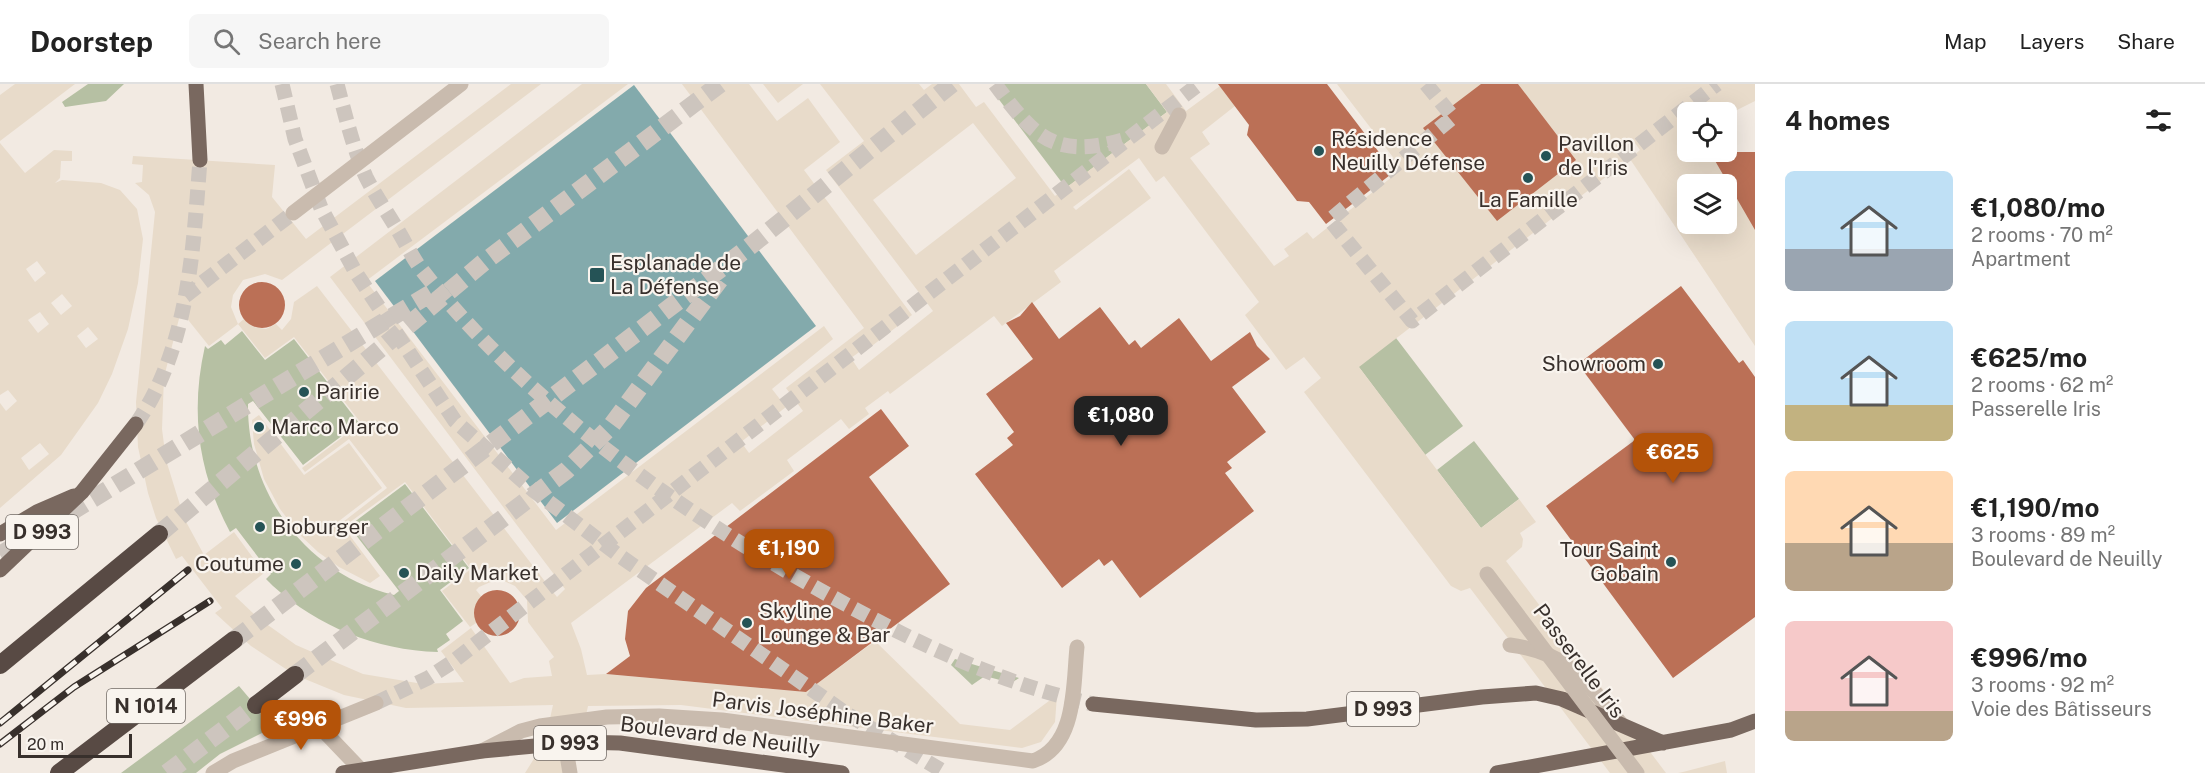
<!DOCTYPE html>
<html lang="en">
<head>
<meta charset="utf-8">
<style>
	body { margin:0; font-family:"Public Sans",sans-serif; background:#f6f6f6; color:#222; height:100vh; display:flex; flex-direction:column; font-size:22px; white-space:nowrap }
	* { box-sizing:border-box; margin:0 }
	p { font-size:20px; color:#767676 }
	.icon { flex:none; width:33px; height:33px; fill:none; stroke:currentColor; stroke-width:2; stroke-linecap:round; stroke-linejoin:round }
	.map { position:relative; flex:1; overflow:hidden }
	.panel { display:flex; flex-direction:column; background:#fff; width:450px }
	.panel>* { flex:none }
	.tools { position:absolute; left:1677px; top:18px; display:grid; gap:12px }
	.tools a { display:grid; place-items:center; width:60px; height:60px; border-radius:9px; background:#fff; box-shadow:0 6px 24px #0002; font-size:30px }
	.scale { position:absolute; left:18px; bottom:15px; width:114px; box-sizing:border-box; padding-left:6px; border:3px solid #38302c; border-top:0; font-size:16px; line-height:21px; white-space:nowrap; color:#38302c; -webkit-text-stroke:4px #f9f4ee; paint-order:stroke }
	.price { position:absolute; translate:-50% -51px; padding:0 14px; border-radius:12px; background:#b45309; color:#fff; font-size:20px; line-height:39px; filter:drop-shadow(0 2px 3px #0008) }
	.price::after { content:''; position:absolute; left:50%; top:36px; width:18px; height:14px; margin-left:-9px; background:inherit; clip-path:polygon(0 0,100% 0,50% 100%) }
	.price.current { background:#222; color:#fff }
	ul { padding:0; list-style:none }
	li { display:flex; align-items:center; gap:18px; height:150px; padding:0 30px }
	li span { display:grid; place-items:center; flex:none; width:168px; height:120px; border-radius:9px; color:#555 }
	li>.icon { margin-inline-start:auto }
	span .icon { width:72px; height:72px; fill:#fffc; stroke-width:1 }
	li b { font-size:26px }
	h2 { display:flex; justify-content:space-between; align-items:center; height:72px; padding:0 30px; font-size:26px }
	header { display:flex; align-items:center; gap:36px; box-sizing:border-box; height:84px; padding:0 30px; background:#fff; border-bottom:2px solid #e0e0e0 }
	header strong { font-size:28px }
	nav { display:flex; gap:33px; margin-inline-start:auto; font-size:21px }
	.search { width:420px; height:54px; background:#f6f6f6; display:flex; align-items:center; gap:15px; box-sizing:border-box; padding:0 21px; border-radius:9px; color:#767676; font-size:22px }
	main { display:flex; flex:1; min-height:0 }
	.map>svg:first-child { display:block }
	.green { fill:#b6c0a3 }
	.plaza { fill:#e8dbca; fill-rule:evenodd }
	.water { fill:#83aaac }
	.building { fill:#bb7056 }
	.lines { fill:none; stroke-linecap:round; stroke-linejoin:round }
	.minor-tunnel { stroke:#cdc5be; stroke-width:15; stroke-dasharray:15 8; stroke-linecap:butt }
	.major-tunnel { stroke:#cdc5be; stroke-width:15; stroke-dasharray:15 8; stroke-linecap:butt }
	.highway-tunnel { stroke:#cdc5be; stroke-width:18; stroke-dasharray:18 9; stroke-linecap:butt }
	.minor { stroke:#c9bbae; stroke-width:15 }
	.major { stroke:#79685f; stroke-width:15 }
	.highway { stroke:#584a44; stroke-width:18 }
	.rail-casing { stroke:#38302c; stroke-width:7 }
	.rail { stroke:#f9f4ee; stroke-width:4.5; stroke-dasharray:14; stroke-linecap:butt }
	.minor-bridge { stroke:#c9bbae; stroke-width:15 }
	.poi-dot { fill:#255356; stroke:#f9f4ee; stroke-width:2 }
	.labels { text-anchor:middle; stroke-width:4.5; stroke-linejoin:round; paint-order:stroke }
	.shield { fill:#f9f4ee; stroke:#726b66; stroke-width:1.5 }
	.shield-label { font-size:20px; font-weight:bold; fill:#38302c }
	.poi-label { font-size:21px; fill:#38302c; stroke:#f9f4ee; text-anchor:start }
	.street-label { font-size:21px; fill:#38302c; stroke:#f9f4ee }
</style>
</head>
<body>
<header>
<strong>Doorstep</strong>
<div class="search"><svg class="icon" aria-label="search" viewBox="0 0 24 24"><circle cx="10" cy="10" r="6"/><path d="M15 15l6 6"/></svg>Search here</div>
<nav><a>Map</a><a>Layers</a><a>Share</a></nav>
</header>
<main>
<div class="map">
<svg width="1755" height="689" viewBox="0 0 1755 689">
	<rect width="100%" height="100%" fill="#f2eae2"/>
	<!-- green -->
	<path class="green" d="M88,0h36l-18,17 -41,6 -3,-5z
		M998,0h148l21,28 -101,76 -75,-99z
		M1377,229l86,113 -38,29 -85,-113z
		M242,247l23,29 29,-21 65,84 -56,42 -50,-64 -5,3c-1,89 58,170 146,191l5,-4 -50,-65 56,-42 64,84 -29,22 23,31 -17,13 4,6 -13,9 1,3c-63,-2 -119,-25 -165,-66l-7,-7 5,-5 -35,-46 -6,4c-32,-60 -40,-120 -25,-186l3,3 13,-9 4,5z
		M1474,357l45,58 -38,29 -44,-58z
		M955,575l64,19 -8,5 -26,-7 -13,9 -21,-20z
		M239,602l35,41 -54,27 -24,19h-75z"/>
	<!-- plaza -->
	<path class="plaza" d="M15,0h60l-75,57v-46z
		M511,0h30l-259,196 -17,-6 -22,6 -10,15 -2,12 7,17 6,-5 10,8 12,2 10,-5 6,6 9,-11 3,-17 23,-16 240,311 8,-8 -235,-312 252,-193h46l-262,197 190,249 268,-204 9,13 -61,50 14,18 -45,35 8,11 54,-42 -17,-23 78,-60 -182,-244h67l28,37 31,-23 32,44 -36,28 108,145 -48,37 -2,-2 -11,8 8,12 74,-59 -107,-141 38,-29 -44,-57h99l5,6 8,-6h27l17,23 8,-5 71,94 112,-84 -21,-28h20l20,27 34,-25 15,20 -33,26 8,12 -20,14 84,108 15,-10 -5,-7 23,-17 6,7 89,-70 -65,-85h418v17l-28,14 -1,-3h-38v40h23l44,74v120l-125,-187 10,-9 -8,-11 -11,8 8,12 -270,208 122,161 38,-29 17,23 -16,11 3,6 -1,8 -16,14 160,212h-56l-140,-185 -9,3 -10,-5 -147,-194 17,-14 -17,-21 -18,13 -41,-55 14,-13 -95,-126 -8,6 -17,-24 -66,49 3,3 53,-41 22,29 -97,73 7,11 -59,44 -8,-10 -104,78 -2,-3 -23,17 4,6 -20,15 -8,-10 -54,41 7,11 -54,40 -8,-8 -161,120 10,26 6,26 18,-1 201,18 69,-51 85,83 50,6 47,-35 -2,27 -14,20 -19,6 -341,-43 -93,1 -10,47 -11,20h-42l20,-32 8,-36 -147,3 -62,-13 -49,-20 -44,-29 -36,-33 7,-5 -40,-52 -6,3 -20,-41 -8,-25 -10,-46 -2,-45 19,-190 -6,-17 -14,-12 7,-1 1,-17 -11,-1 1,-8 142,9 -3,32 34,42zM973,39l43,55 -100,77 -43,-55zM1688,100h38v40h-38zM181,227l28,35 29,-22 27,34 29,-21 67,86 -59,45 3,4 44,-33 38,49 -44,34 3,3 59,-43 66,87 -29,22 28,36 6,-4 -2,-14 7,-13 -5,-6 3,-3 14,-6h11l11,5 12,14 1,22 26,35 -5,4 3,15 -28,2 -14,5 -39,-55 -30,23 23,31 -41,2 -60,-10 -67,-29 -38,-27 -23,-22 29,-23 -30,-41 -30,23 -20,-37 -18,-58 -4,-31 2,-52z
		M763,0h40l-25,19z
		M0,59l25,30 29,-23 18,1v10h-11l-1,17 -5,5 7,-3 39,3 19,7 17,19 6,30 -5,44 -10,46 -16,45 -14,29 -37,52 -61,53v-105l6,8 11,-10 -9,-11 -8,5zM37,177l9,12 -11,9 -9,-13zM62,210l10,12 -11,9 -10,-12zM40,228l9,12 -11,9 -10,-13zM88,243l10,12 -12,9 -9,-12zM40,359l9,11 -20,16 -8,-12z
		M259,331l45,60 45,-32 33,45 -43,33 41,55 -10,7 -31,-16 -21,-15 -18,-17 -20,-26 -16,-30 -10,-35 -2,-24z
		M1725,677l2,12h-49l5,-1z"/>
	<!-- water -->
	<path class="water" d="M634,1l182,241 -259,197 -182,-242z"/>
	<!-- building -->
	<path class="building" d="M1218,0h109l67,88 -68,52 -17,-22 -12,-1 -50,-66 2,-10z
		M1481,0h37l58,76 -79,61 -74,-93z
		M1710,68h45v78z
		M239 221a23 23 0 1 1 46 0a23 23 0 1 1-46 0Z
		M1681,202l58,77 4,-3 12,17v240l-82,61 -127,-172 89,-66 -57,-76z
		M1032,218l27,37 41,-32 29,38 6,-5 6,8 38,-30 32,43 39,-29 7,14 13,13 -38,28 34,45 -39,30 5,6 -7,5 29,38 -114,87 -28,-38 -8,6 -5,-7 -37,29 -87,-114 38,-29 -6,-7 7,-6 -28,-38 47,-35 -27,-36 14,-7z
		M881,325l28,37 -40,31 81,107 -144,108 -200,-18 24,-18 -5,-17 3,-28 18,-23z
		M474 529a23 23 0 1 1 46 0a23 23 0 1 1-46 0Z"/>
	<g class="lines">
		<!-- minor-tunnel -->
		<path class="minor-tunnel" d="M995,0c40,54 60,76 131,55
			M1426,0l27,33 -123,103 82,101 305,-237
			M185,212l108,-83
			M376,619l52,-25 23,-15 748,-579"/>
		<!-- major-tunnel -->
		<path class="major-tunnel" d="M282,0l13,55 26,69 35,65 99,148 78,69 84,64 230,160 99,59
			M337,0c8,30 16,64 29,93 9,18 21,35 31,52 8,13 15,28 24,40 109,139 272,253 426,336 78,42 159,80 246,99
			M136,340c53,-76 57,-174 64,-264"/>
		<!-- highway-tunnel -->
		<path class="highway-tunnel" d="M159,450l325,-272 236,-178
			M0,471l433,-263
			M234,556l515,-393 203,-163
			M295,591l272,-205 44,-44 113,-152
			M167,689l89,-68"/>
		<!-- minor -->
		<path class="minor" d="M1162,63l17,-32
			M293,129l168,-129
			M1510,561c61,8 75,37 112,80
			M319,642l42,44
			M565,659l5,30
			M482,667l39,-20 19,-5 67,-9 52,-1 63,4 311,41c44,-15 40,-76 44,-114
			M213,689l20,-12 143,-58"/>
		<!-- major -->
		<path class="major" d="M196,0l4,76
			M0,450l37,-22 37,-16
			M0,486l82,-78 54,-68
			M1093,620l163,16 51,-1 175,-22 54,-4 26,6 101,44
			M343,689l139,-22 95,-9 43,1 222,30
			M1497,689l234,-43 24,-9"/>
		<!-- highway -->
		<path class="highway" d="M0,581l159,-131
			M256,621l39,-30
			M59,689l175,-133"/>
		<!-- rail casing -->
		<g class="rail-casing">
			<path id="rail" d="M0,639l188,-153
				M0,660l74,-57 136,-86"/>
		</g>
		<!-- rail -->
		<use href="#rail" class="rail"/>
		<!-- minor-bridge -->
		<path class="minor-bridge" d="M1487,490l150,199"/>
	</g>
	<!-- markers -->
	<g class="poi-dot">
		<circle cx="1319" cy="67" r="6"/>
		<circle cx="1546" cy="72" r="6"/>
		<circle cx="1528" cy="94" r="6"/>
		<rect x="589" y="183" width="16" height="16" rx="3"/>
		<circle cx="1658" cy="280" r="6"/>
		<circle cx="304" cy="308" r="6"/>
		<circle cx="259" cy="343" r="6"/>
		<circle cx="260" cy="443" r="6"/>
		<circle cx="1671" cy="478" r="6"/>
		<circle cx="296" cy="480" r="6"/>
		<circle cx="404" cy="489" r="6"/>
		<circle cx="747" cy="539" r="6"/>
	</g>
	<g class="labels">
		<!-- shield labels -->
		<g class="shield">
			<rect x="6" y="431" width="72" height="34" rx="4.5"/>
			<rect x="107" y="605" width="78" height="34" rx="4.5"/>
			<rect x="1347" y="608" width="72" height="34" rx="4.5"/>
			<rect x="534" y="642" width="72" height="34" rx="4.5"/>
		</g>
		<g class="shield-label">
			<text x="42" y="455">D 993</text>
			<text x="146" y="629">N 1014</text>
			<text x="1383" y="632">D 993</text>
			<text x="570" y="666">D 993</text>
		</g>
		<!-- poi labels -->
		<g class="poi-label">
			<text x="1331" y="62">Résidence<tspan x="1331" dy="24">Neuilly Défense</tspan></text>
			<text x="1558" y="67">Pavillon<tspan x="1558" dy="24">de l'Iris</tspan></text>
			<text x="1528" y="123" text-anchor="middle">La Famille</text>
			<text x="610" y="186">Esplanade de<tspan x="610" dy="24">La Défense</tspan></text>
			<text x="1646" y="287" text-anchor="end">Showroom</text>
			<text x="316" y="315">Paririe</text>
			<text x="271" y="350">Marco Marco</text>
			<text x="272" y="450">Bioburger</text>
			<text x="1659" y="473" text-anchor="end">Tour Saint<tspan x="1659" dy="24">Gobain</tspan></text>
			<text x="284" y="487" text-anchor="end">Coutume</text>
			<text x="416" y="496">Daily Market</text>
			<text x="759" y="534">Skyline<tspan x="759" dy="24">Lounge &amp; Bar</tspan></text>
		</g>
		<!-- street labels -->
		<g class="street-label">
			<text transform="translate(1579 577) rotate(53)" y="7">Passerelle Iris</text>
			<text transform="translate(823 629) rotate(7)" y="7">Parvis Joséphine Baker</text>
			<text transform="translate(720 652) rotate(7)" y="7">Boulevard de Neuilly</text>
		</g>
	</g>
</svg>
<div class="tools">
<a><svg class="icon" aria-label="locate" viewBox="0 0 24 24"><circle cx="12" cy="12" r="6"/><path d="M12 2v4M12 18v4M2 12h4M18 12h4"/></svg></a>
<a><svg class="icon" aria-label="layers" viewBox="0 0 24 24"><path d="M12 4l9 5-9 5-9-5zM3 14l9 5 9-5"/></svg></a>
</div>
<div class="scale">20 m</div>
<b class="price current" style="left:1121px;top:363px">€1,080</b>
<b class="price" style="left:1673px;top:400px">€625</b>
<b class="price" style="left:789px;top:496px">€1,190</b>
<b class="price" style="left:301px;top:667px">€996</b>
</div>
<section class="panel">
<h2>4 homes<svg class="icon" aria-label="filters" viewBox="0 0 24 24"><path d="M4 7h16M4 17h16"/><circle cx="9" cy="7" r="2"/><circle cx="15" cy="17" r="2"/></svg></h2>
<ul>
<li><span style="background:linear-gradient(#bfe0f5 65%,#9aa5b1 0)"><svg class="icon" aria-label="home" viewBox="0 0 24 24"><path d="M3 11l9-7 9 7M6 9v11h12V9"/></svg></span><div><b>€1,080/mo</b><p>2 rooms · 70 m²</p><p>Apartment</p></div></li>
<li><span style="background:linear-gradient(#bfe0f5 70%,#c2b280 0)"><svg class="icon" aria-label="home" viewBox="0 0 24 24"><path d="M3 11l9-7 9 7M6 9v11h12V9"/></svg></span><div><b>€625/mo</b><p>2 rooms · 62 m²</p><p>Passerelle Iris</p></div></li>
<li><span style="background:linear-gradient(#ffd9b3 60%,#b9a48a 0)"><svg class="icon" aria-label="home" viewBox="0 0 24 24"><path d="M3 11l9-7 9 7M6 9v11h12V9"/></svg></span><div><b>€1,190/mo</b><p>3 rooms · 89 m²</p><p>Boulevard de Neuilly</p></div></li>
<li><span style="background:linear-gradient(#f6c9c9 75%,#b9a48a 0)"><svg class="icon" aria-label="home" viewBox="0 0 24 24"><path d="M3 11l9-7 9 7M6 9v11h12V9"/></svg></span><div><b>€996/mo</b><p>3 rooms · 92 m²</p><p>Voie des Bâtisseurs</p></div></li>
</ul>
</section>
</main>
</body>
</html>
